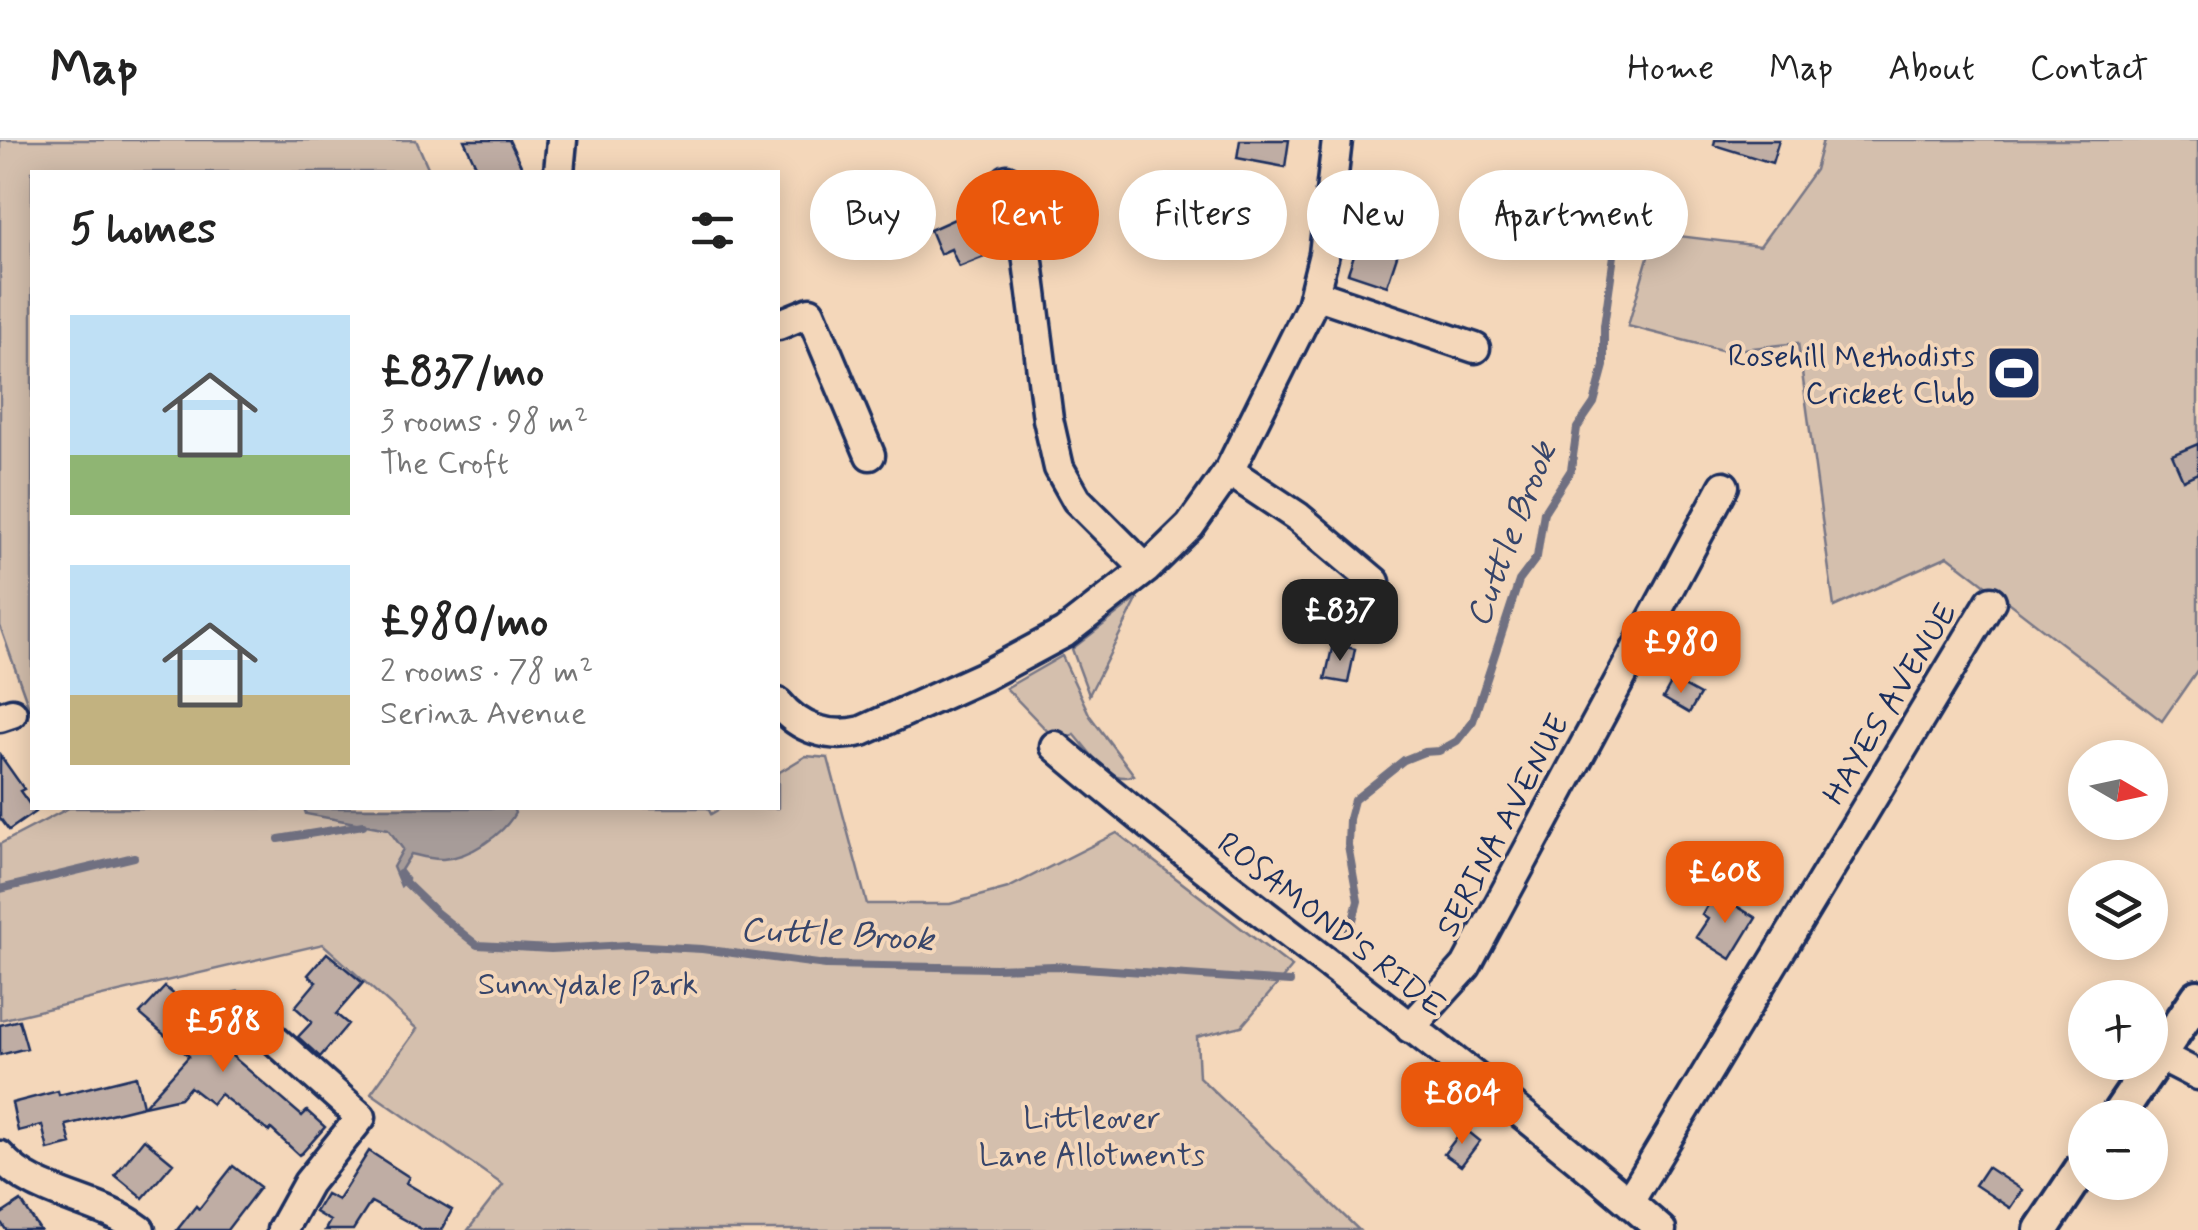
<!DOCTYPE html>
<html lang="en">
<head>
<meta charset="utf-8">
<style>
	body { margin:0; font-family:Mynerve,sans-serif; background:#f2f2f2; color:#222; height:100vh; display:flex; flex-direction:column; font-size:38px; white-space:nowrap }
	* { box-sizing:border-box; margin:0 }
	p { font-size:32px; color:#767676 }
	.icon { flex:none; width:55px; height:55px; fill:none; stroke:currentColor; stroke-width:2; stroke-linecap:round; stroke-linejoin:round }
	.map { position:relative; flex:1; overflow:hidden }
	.drawer { position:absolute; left:30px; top:30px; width:750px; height:640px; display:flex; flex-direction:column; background:#fff; border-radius:0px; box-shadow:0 5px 25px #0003 }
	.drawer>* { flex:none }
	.top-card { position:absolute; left:810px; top:30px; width:950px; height:90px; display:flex; gap:20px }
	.needle { width:65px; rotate:99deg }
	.controls { position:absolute; left:2068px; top:600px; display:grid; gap:20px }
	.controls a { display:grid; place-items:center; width:100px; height:100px; border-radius:50%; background:#fff; box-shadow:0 5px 25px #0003; font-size:50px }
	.price { position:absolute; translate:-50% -85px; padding:0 22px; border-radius:20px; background:#ea580c; color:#fff; font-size:32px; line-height:65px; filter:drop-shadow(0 2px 5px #0008) }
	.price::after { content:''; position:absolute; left:50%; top:60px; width:30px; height:22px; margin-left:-15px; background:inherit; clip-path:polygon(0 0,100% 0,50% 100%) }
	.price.active { background:#222; color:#fff }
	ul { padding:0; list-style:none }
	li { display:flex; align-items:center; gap:30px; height:250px; padding:0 40px }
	li span { display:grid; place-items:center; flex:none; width:280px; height:200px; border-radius:0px; color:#555 }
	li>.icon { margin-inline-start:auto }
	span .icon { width:120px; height:120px; fill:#fffc; stroke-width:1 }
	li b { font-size:42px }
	h2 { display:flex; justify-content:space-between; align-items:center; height:120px; padding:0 40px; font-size:42px }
	.tag { padding:0 35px; border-radius:45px; background:#fff; box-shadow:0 5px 25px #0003; font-size:35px; line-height:90px }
	.tag.active { background:#ea580c; color:#fff }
	header { display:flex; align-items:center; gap:60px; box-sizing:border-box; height:140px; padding:0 50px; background:#fff; border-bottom:2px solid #e0e0e0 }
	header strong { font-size:48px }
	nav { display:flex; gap:55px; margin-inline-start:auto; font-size:35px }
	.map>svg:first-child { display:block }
	.green { fill:#d4bfad; stroke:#787786; stroke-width:2.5 }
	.water { fill:#a79c99; stroke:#6f7081; stroke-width:2.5 }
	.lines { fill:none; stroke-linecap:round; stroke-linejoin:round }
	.stream { stroke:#6f7081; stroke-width:8 }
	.building { fill:#bfada4; stroke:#1b2f5e; stroke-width:2.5 }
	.minor-casing { stroke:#1b2f5e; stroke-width:35 }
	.tertiary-casing { stroke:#1b2f5e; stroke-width:40 }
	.minor { stroke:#f4d7ba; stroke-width:28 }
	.tertiary { stroke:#f4d7ba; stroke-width:32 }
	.labels { text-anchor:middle; stroke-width:8; stroke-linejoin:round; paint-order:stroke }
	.poi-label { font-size:32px; fill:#1b2f5e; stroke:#f4d7ba; text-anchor:end }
	.street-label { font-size:32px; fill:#1b2f5e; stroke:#f4d7ba }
	.park-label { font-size:32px; fill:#37456a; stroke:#f4d7ba }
	.water-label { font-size:35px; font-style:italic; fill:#37456a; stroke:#f4d7ba }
</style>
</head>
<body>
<header>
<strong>Map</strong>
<nav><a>Home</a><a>Map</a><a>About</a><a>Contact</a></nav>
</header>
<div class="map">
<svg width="2198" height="1090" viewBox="0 0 2198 1090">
	<rect width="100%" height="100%" fill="#f4d7ba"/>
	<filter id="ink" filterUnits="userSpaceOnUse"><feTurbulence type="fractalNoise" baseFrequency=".01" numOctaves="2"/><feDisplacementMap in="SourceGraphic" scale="20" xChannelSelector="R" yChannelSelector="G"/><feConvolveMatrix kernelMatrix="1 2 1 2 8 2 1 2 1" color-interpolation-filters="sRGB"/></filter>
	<g filter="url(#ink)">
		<!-- green -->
		<path class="green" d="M0,0h416l14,32h-398v544l-32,-90z
			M1823,0h375v529l-36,52 -214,-165 -114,51 -36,-264 -73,8 -97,-25 27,-93 105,13 55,-76z
			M1138,458l-49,97 -17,-46z
			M1062,516l28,60 44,59c-25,11 -44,-24 -60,-41l-13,11 -55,-57z
			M806,616l22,2 39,146h83l58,-16 109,-55 175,134 -50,59 -45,11 2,40 160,153h-891l35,-45 -132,-92 46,-64 -94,-85 -323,76v-176l69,-36h639l3,6 10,-6h57v-35z"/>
		<!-- water -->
		<path class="water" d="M304,668h209l2,5c-12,22 -45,44 -72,46 -10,1 -23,-3 -32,-5l-10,16 7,9 -7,7 -8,-19 10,-18 -15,-20 -82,-15z"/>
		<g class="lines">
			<!-- stream -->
			<path class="stream" d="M279,699l84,-14
				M400,734l5,8 31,30 41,33 74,4 77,-4 74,4 124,16 169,3 59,-2 236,16
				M0,749l134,-32
				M1345,794l8,-14 5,-19 -10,-56 1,-26 5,-19 50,-40 20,-8 15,-1 18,-10 16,-20 46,-140 18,-24 7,-45 27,-42 6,-42 17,-25 10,-37v-40l17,-120"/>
		</g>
		<!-- building -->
		<path class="building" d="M464,0h45l15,32h-45z
			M1240,0h49l-4,27 -48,-9z
			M1715,0h64l-7,23 -58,-18z
			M959,77l10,24 7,-3 8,19 -25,10 -8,-18 -11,5 -10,-24z
			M1361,94l39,13 -13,39 -39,-13z
			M2198,304v29l-15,7 -11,-25z
			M1333,504l22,5 -7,34 -23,-4z
			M1673,540l27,15 -11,18 -26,-15z
			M0,615l24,34 -4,2 15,21 -26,18 -9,-12z
			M1715,753l41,25 -25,41 -35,-22 12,-18 -6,-4z
			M327,813l36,30 -27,31 12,10 -28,33 -22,-20 14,-15 -17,-15 21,-25 -8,-7z
			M165,847l35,29 -3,2 24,22 -4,3 85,73 5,-5 18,16 -23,26 -3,2 -28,-26 -2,3 -49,-38 -8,10 -22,-17 -10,11 -36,8 45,-50 -49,-42z
			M19,880l8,28 -27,7v-30z
			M136,936l7,30 -77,19 5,19 -23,6 -6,-25 -24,6 -6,-28 46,-12 1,4z
			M1464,988l16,13 -19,25 -17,-12z
			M144,999l29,24 -30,35 -28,-23z
			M369,1011l40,26 -3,6 46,27 -11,20h-18l-52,-28 -18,28h-28l5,-9 -15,-9 11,-18 12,6z
			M233,1026l27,21 -33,43h-50l19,-24 3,3z
			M1987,1027l35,23 -12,18 -35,-23z
			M21,1061l19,29h-34l-6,-9v-6z"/>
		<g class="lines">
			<!-- minor casing -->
			<g class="minor-casing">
				<path id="minor" d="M559,32l3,-32
					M1007,40l15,34 26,205 11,49 18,32 69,69
					M1315,154l160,54
					M778,185l32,-13 60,143
					M1229,331l69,46 77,65
					M778,563c21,26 51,36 84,28l122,-55 80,-43 82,-64 44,-43 39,-55 82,-165 13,-52 13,-114
					M0,577l12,-4
					M1055,606c196,168 412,313 606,484
					M239,868l122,109 -53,66 -26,47
					M1410,888l56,-62 258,-480
					M2159,915l39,20
					M0,1016c35,41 98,42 140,74
					M1629,1062l362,-601"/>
			</g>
			<!-- tertiary casing -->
			<g class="tertiary-casing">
				<path id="tertiary" d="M2116,978l82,-121
					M2041,1090l44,-66"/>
			</g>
			<!-- minor -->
			<use href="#minor" class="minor"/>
			<!-- tertiary -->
			<use href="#tertiary" class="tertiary"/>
		</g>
	</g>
	<!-- icons -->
	<defs>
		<g id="stadium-square" transform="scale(2.875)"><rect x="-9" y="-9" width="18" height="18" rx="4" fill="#1b2f5e" stroke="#f4d7ba"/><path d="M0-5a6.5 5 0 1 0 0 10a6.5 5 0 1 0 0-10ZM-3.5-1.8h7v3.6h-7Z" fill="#fff"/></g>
	</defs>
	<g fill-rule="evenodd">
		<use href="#stadium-square" x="2014" y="233"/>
	</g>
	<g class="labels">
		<!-- poi labels -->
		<g class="poi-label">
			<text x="1975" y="226">Rosehill Methodists<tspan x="1975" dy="37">Cricket Club</tspan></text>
		</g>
		<!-- street labels -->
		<g class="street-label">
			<text transform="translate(1889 563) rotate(-59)" y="11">HAYES AVENUE</text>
			<text transform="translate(1502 685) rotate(-62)" y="11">SERINA AVENUE</text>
			<text transform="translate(1332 784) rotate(38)" y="11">ROSAMOND'S RIDE</text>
		</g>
		<!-- park labels -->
		<g class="park-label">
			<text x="588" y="854">Sunnydale Park</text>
			<text x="1092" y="988">Littleover<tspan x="1092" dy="37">Lane Allotments</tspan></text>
		</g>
		<!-- water labels -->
		<g class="water-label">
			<text transform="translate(1510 394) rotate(-69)" y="12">Cuttle Brook</text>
			<text transform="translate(837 793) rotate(3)" y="12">Cuttle Brook</text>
		</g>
	</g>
</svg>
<div class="controls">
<a><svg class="needle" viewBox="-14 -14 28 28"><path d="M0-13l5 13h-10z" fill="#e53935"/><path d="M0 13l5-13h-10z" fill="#767676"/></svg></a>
<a><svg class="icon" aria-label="layers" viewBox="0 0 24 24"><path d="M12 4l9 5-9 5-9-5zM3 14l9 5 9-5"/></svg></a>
<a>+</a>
<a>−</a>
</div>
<b class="price active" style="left:1340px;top:524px">£837</b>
<b class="price" style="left:1681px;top:556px">£980</b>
<b class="price" style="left:1725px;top:786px">£608</b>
<b class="price" style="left:223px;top:935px">£588</b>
<b class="price" style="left:1462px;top:1007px">£804</b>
<div class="top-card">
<a class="tag">Buy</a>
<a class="tag active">Rent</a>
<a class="tag">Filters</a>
<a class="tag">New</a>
<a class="tag">Apartment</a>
</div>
<section class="drawer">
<h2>5 homes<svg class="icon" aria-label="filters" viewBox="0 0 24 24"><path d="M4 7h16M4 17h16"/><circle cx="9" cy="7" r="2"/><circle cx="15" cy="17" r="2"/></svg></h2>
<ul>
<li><span style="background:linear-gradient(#bfe0f5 70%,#8fb573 0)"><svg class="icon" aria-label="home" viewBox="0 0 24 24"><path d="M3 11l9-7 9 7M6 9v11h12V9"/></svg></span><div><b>£837/mo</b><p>3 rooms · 98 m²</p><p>The Croft</p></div></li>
<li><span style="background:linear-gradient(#bfe0f5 65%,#c2b280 0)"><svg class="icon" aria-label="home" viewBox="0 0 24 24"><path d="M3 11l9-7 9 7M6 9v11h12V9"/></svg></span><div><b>£980/mo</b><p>2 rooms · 78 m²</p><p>Serina Avenue</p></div></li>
</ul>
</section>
</div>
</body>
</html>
